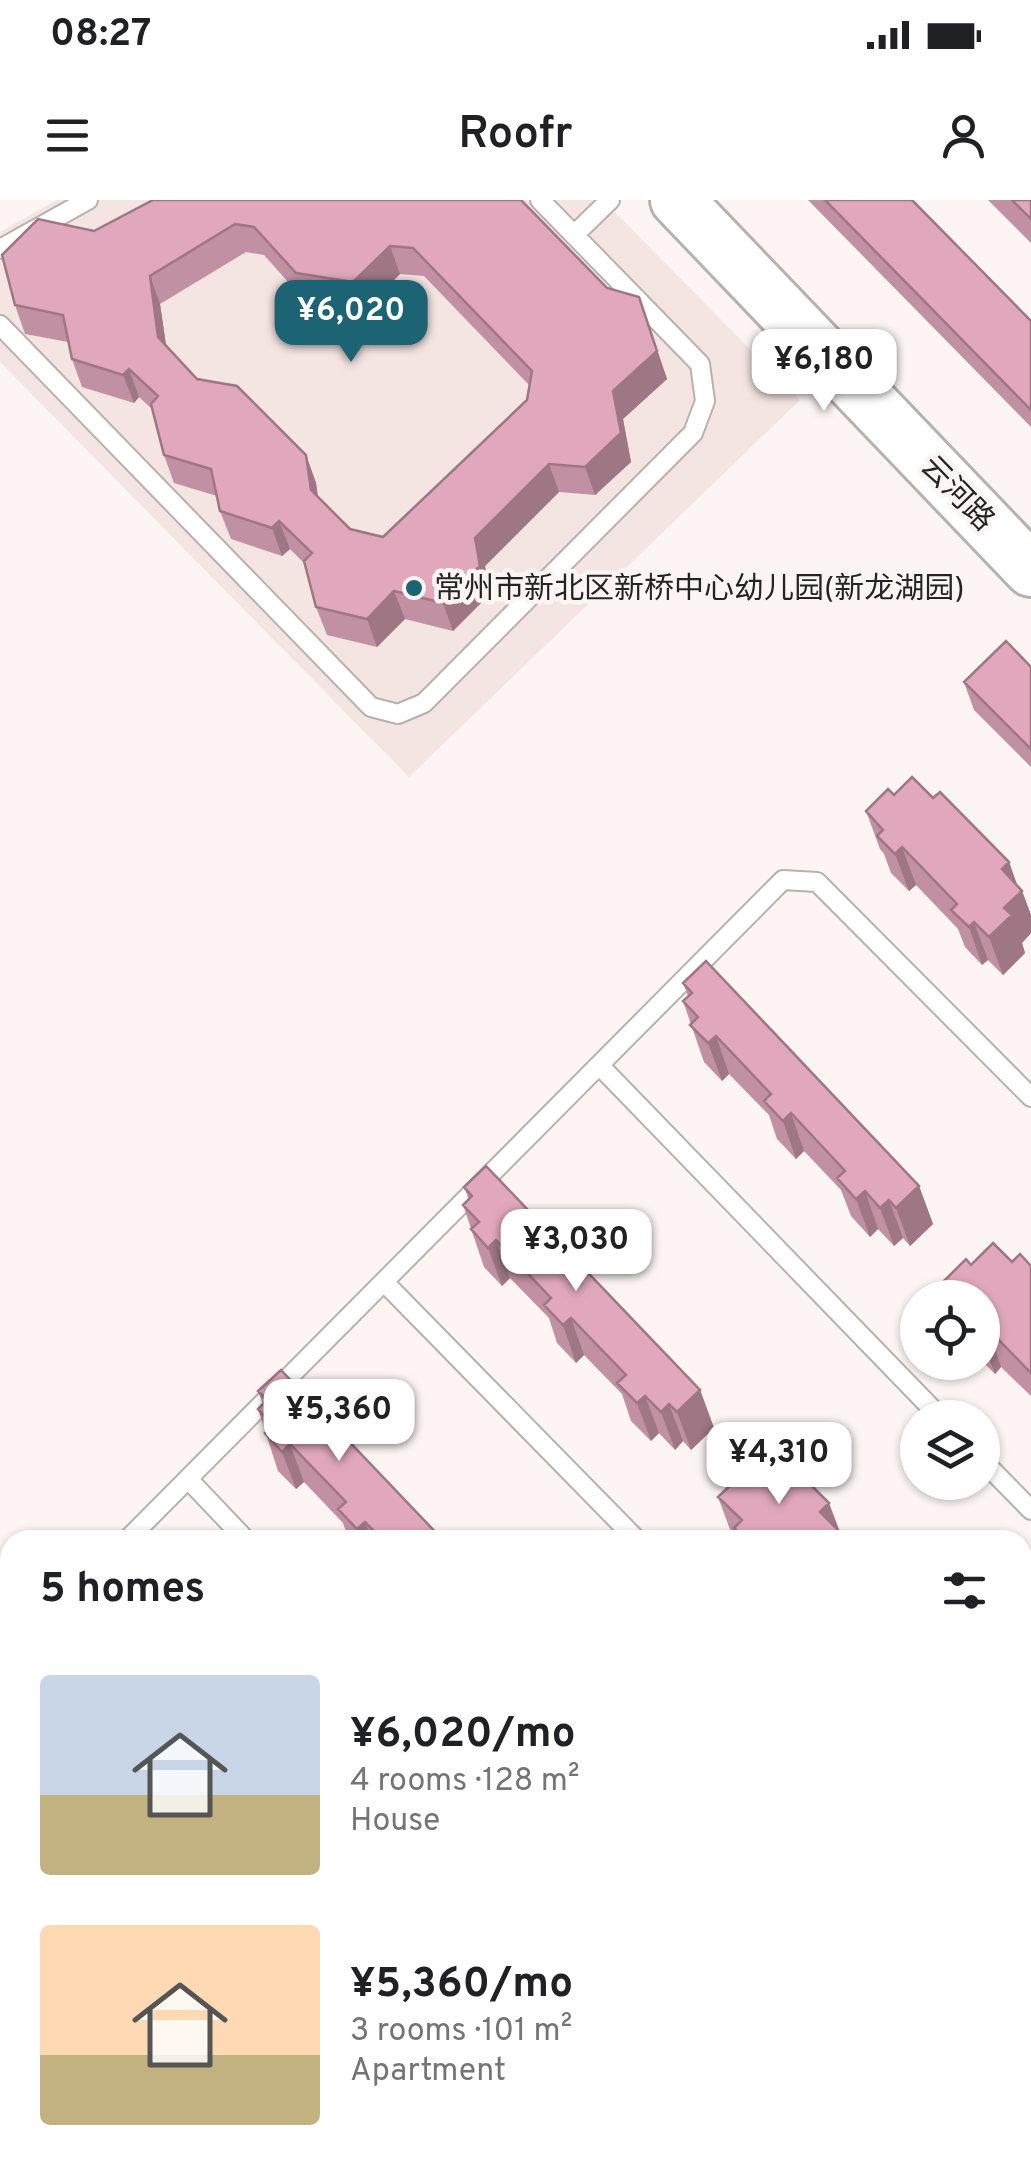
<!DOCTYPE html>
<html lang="en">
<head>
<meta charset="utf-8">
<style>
	body { margin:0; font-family:Overpass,"Noto Sans SC",sans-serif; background:#f2f2f2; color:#202124; height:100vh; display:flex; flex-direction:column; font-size:38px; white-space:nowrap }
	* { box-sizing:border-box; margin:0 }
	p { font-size:32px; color:#757577 }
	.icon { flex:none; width:55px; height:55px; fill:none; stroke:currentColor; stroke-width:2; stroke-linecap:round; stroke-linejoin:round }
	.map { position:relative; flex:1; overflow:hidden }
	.drawer { position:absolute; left:0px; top:1330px; width:1032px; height:642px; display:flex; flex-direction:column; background:#fff; border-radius:30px 30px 0 0; box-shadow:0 2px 8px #0004 }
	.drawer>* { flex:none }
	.controls { position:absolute; left:900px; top:1080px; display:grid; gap:20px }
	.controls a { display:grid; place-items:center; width:100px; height:100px; border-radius:50%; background:#fff; box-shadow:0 2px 8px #0004; font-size:50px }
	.price { position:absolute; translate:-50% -85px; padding:0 22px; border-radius:20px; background:#fff; color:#222; font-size:32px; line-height:65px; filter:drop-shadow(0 2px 5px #0008) }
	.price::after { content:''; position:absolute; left:50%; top:60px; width:30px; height:22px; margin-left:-15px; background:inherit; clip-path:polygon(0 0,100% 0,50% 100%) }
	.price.current { background:#1c6373; color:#fff }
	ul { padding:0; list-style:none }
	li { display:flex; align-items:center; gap:30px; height:250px; padding:0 40px }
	li span { display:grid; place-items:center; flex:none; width:280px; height:200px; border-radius:10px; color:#555 }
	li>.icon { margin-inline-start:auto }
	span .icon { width:120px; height:120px; fill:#fffc; stroke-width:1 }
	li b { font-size:42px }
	h2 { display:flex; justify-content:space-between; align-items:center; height:120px; padding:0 40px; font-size:42px }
	.status { display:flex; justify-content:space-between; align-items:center; height:70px; padding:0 50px; background:#fff; direction:ltr }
	.status svg { height:28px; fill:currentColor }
	header { display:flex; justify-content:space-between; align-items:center; height:130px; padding:0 40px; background:#fff; font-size:45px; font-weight:600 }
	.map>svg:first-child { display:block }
	.built { fill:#f4e5e2 }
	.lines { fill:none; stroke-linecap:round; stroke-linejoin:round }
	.lane-casing { stroke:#b7b1b0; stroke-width:22 }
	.secondary-casing { stroke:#b7b1b0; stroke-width:58 }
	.lane { stroke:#fff; stroke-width:18 }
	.secondary { stroke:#fff; stroke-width:52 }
	.wall { fill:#c290a3; fill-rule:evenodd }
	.shaded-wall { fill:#9e7684 }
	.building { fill:#e1a8bd; stroke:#9e7684; stroke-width:2.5; fill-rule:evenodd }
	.poi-dot { fill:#1c6373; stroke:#fcf5f4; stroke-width:4 }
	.labels { text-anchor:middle; stroke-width:9; stroke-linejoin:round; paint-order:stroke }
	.street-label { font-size:30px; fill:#252323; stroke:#fcf5f4 }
	.poi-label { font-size:30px; fill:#252323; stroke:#fcf5f4; text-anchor:start }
</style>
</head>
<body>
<div class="status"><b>08:27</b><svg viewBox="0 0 49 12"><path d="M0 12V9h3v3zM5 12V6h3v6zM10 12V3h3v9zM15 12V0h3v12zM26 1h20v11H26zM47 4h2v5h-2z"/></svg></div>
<header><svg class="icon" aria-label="menu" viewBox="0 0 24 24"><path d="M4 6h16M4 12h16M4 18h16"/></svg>Roofr<svg class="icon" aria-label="person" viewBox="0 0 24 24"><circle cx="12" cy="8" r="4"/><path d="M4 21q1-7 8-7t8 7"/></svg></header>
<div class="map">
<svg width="1031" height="1972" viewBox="0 0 1031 1972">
	<rect width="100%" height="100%" fill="#fcf5f4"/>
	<!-- built -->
	<path class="built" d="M57,0h546l197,200 -391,377 -409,-415v-130z
		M1031,1702v270h-275l9,-10h257v-251z"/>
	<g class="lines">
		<!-- lane casing -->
		<g class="lane-casing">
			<path id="lane" d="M574,35l36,-35
				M0,49l88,-49
				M0,125l371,382 27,7 26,-11 269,-270 12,-32 -5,-37 -160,-164
				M599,865l342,353
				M384,1082l253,258
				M982,1260l49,50
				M188,1279l58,61
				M127,1340l656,-660 34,2 214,215
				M1022,1472l9,-8
				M1022,1788l9,-8
				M836,1972l10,-10"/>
		</g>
		<!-- secondary casing -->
		<g class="secondary-casing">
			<path id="secondary" d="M677,0l354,370
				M1022,1644l9,-9
				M0,1872l10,10
				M88,1962l9,10
				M689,1972l9,-10"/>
		</g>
		<!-- lane -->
		<use href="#lane" class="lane"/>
		<!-- secondary -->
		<use href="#secondary" class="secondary"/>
	</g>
	<!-- wall -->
	<path class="wall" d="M521,0l86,88 32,9 28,82 -44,40 8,43 -36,33 -36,-3 -74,74 5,28 -37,37 -48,-12 -28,28 -50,-12 -11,-28 -11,-43 -15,-15 -8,7 -51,-17 -11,-28 -3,-15 -43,-13 -10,-28 -12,-46 -13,-12 -5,6 -52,-16 -10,-28 -4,-17 -43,-8 -10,-29 79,-74zM246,52l18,3 42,47 58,8 36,-36 24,2 106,110 -3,14 -144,137 -33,-8 -32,-32 -2,-14 -10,-28 -109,-76 -31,-34 -6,-41z
		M808,0h104l119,121v106z
		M988,0h43v43z
		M1031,467v100l-57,-57 -10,-28z
		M894,595l39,3 76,64 8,23 5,6 9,24v18l-9,10 3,10 -22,22 -15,-15 -6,5 -17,-18 -7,-18 -42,-44 -7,6 -18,-18 -7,-19 -4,-5 -14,-38z
		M683,783l236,203 14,38 -23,22 -7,-8 -9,8 -16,-17 -8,8 -19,-21 -10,-26 -37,-39 -8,8 -19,-20 -8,-24 -40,-41 -7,7 -18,-19 -21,-61 5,-5z
		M464,987l236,203 14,38 -23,22 -8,-9 -8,9 -16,-17 -8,8 -20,-20 -9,-27 -38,-39 -8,8 -19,-20 -8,-25 -39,-40 -8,8 -18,-19 -21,-62 6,-5z
		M1012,1062l19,4v130l-30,-29 -6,7 -13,-13v-63h-34l-5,-16 28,-17z
		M258,1191l185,149h-94l-6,-17 -39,-41 -8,7 -18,-18 -20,-62 5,-5z
		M718,1297l122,35 8,8h-111l-5,-5z
		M0,1453l10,2v104l-3,-3 -7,7z
		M405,1962h84l3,10h-78z"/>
	<!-- shaded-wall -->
	<path class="shaded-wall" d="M390,46l10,28 -36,36 -11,-28z
		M150,76l10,28 9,61 -11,-28z
		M639,97l28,82 -44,40 8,43 -36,33 -10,-28 28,-76z
		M129,169l10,28 -5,6 -11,-28z
		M306,255l10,28 5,35 -10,-28z
		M549,264l10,28 -74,74 5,28 -37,37 -10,-28 32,-65z
		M279,321l11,28 -8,7 -10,-28z
		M394,391l11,28 -28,28 -10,-28z
		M902,647l14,38 -7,6 -14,-37z
		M1009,662l11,31 2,-2 9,24v18l-9,10 3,10 -22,22 -14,-38 13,-68z
		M974,722l14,38 -6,5 -13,-38z
		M716,836l13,38 -7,7 -14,-38z
		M791,913l13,38 -8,8 -13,-38z
		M919,986l14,38 -23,22 -14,-38z
		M865,991l13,38 -8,8 -14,-38z
		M889,1000l14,38 -9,8 -14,-38z
		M496,1040l14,38 -8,8 -14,-38z
		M571,1118l13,37 -8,8 -13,-38z
		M988,1129l13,38 -6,7 -13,-34v-6z
		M700,1190l14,38 -23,22 -14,-38z
		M645,1196l14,37 -8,8 -14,-38z
		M669,1204l14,37 -8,9 -14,-38z
		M290,1244l14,38 -8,7 -14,-37z
		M829,1303l14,37 -23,-28z
		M365,1322l7,18h-11l-4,-11z
		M0,1537l7,19 -7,7z
		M464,1962h25l3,10h-38z"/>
	<!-- building -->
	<path class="building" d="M153,0h368l86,88 32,9 18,54 -44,40 8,42 -36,34 -36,-3 -74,74 5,28 -37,37 -49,-12 -27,28 -51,-12 -12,-46 8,-8 -33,-32 -7,7 -52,-17 -9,-42 -47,-14 -13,-51 7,-8 -29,-27 -6,6 -51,-16 -9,-44 -48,-10 -13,-50 36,-36 56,12zM235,24l19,3 42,46 57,9 37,-36 23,2 119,123 -5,29 -144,137 -33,-8 -39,-39 -5,-35 -69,-69 -40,-7 -39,-42 -8,-61z
		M825,0h87l119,121v89z
		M1012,0h19v19z
		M1006,441l25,26v82l-67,-67z
		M912,577l21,21 7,-6 69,70 -7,7 20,22 -18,17 8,7 -23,22 -15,-15 -5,5 -18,-17 6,-6 -55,-57 -7,7 -18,-18 6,-6 -17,-19 22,-22 6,6z
		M706,761l213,225 -23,22 -7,-8 -9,8 -15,-17 -9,8 -19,-21 8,-7 -54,-58 -8,8 -19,-20 7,-7 -55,-58 -8,7 -18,-18 8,-8 -15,-16 9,-8 -9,-10z
		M486,966l214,224 -23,22 -8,-8 -8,8 -16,-16 -8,7 -20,-20 9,-8 -55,-57 -8,7 -19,-20 7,-7 -55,-58 -8,8 -17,-19 8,-7 -16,-17 9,-9 -8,-9z
		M993,1043l19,19 8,-8 11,12v107l-43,-44 -6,5v-36h-24l-15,-16 23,-23 5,6z
		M281,1170l162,170h-60l-18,-18 -8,7 -19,-20 8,-7 -56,-58 -8,8 -17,-19 8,-7 -15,-17 9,-9 -9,-9z
		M769,1258l19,19 8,-7 33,33 -9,9 28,28h-102l-12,-12 8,-8 -24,-23 24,-23 5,6z
		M4,1449l6,6v81l-10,-10v-73z
		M416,1962h48l-10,10h-18l-6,-6 -6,5z"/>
	<!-- markers -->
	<circle class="poi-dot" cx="414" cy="388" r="10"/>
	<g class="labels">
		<!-- street labels -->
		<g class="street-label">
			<text transform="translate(958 293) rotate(46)" y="10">云河路</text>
		</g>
		<!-- poi labels -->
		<g class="poi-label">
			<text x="434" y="398">常州市新北区新桥中心幼儿园(新龙湖园)</text>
		</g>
	</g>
</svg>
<div class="controls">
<a><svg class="icon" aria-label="locate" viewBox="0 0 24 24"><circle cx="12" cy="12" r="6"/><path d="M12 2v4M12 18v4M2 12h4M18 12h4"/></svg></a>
<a><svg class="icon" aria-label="layers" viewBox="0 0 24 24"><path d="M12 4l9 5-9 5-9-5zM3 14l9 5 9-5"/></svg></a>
</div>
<b class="price current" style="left:351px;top:165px">¥6,020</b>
<b class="price" style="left:824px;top:214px">¥6,180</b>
<b class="price" style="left:576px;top:1094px">¥3,030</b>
<b class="price" style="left:339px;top:1264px">¥5,360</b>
<b class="price" style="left:779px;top:1307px">¥4,310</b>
<section class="drawer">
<h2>5 homes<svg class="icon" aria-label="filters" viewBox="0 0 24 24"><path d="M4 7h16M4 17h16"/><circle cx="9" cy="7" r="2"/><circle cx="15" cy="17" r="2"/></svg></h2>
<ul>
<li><span style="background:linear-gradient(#c9d6e8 60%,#c2b280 0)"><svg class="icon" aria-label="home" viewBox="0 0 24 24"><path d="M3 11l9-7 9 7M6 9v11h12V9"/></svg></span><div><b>¥6,020/mo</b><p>4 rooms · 128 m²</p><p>House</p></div></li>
<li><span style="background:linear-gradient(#ffd9b3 65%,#c2b280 0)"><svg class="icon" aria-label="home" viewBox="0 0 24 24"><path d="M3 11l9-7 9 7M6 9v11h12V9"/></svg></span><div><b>¥5,360/mo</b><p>3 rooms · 101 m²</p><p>Apartment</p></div></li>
</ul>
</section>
</div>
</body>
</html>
